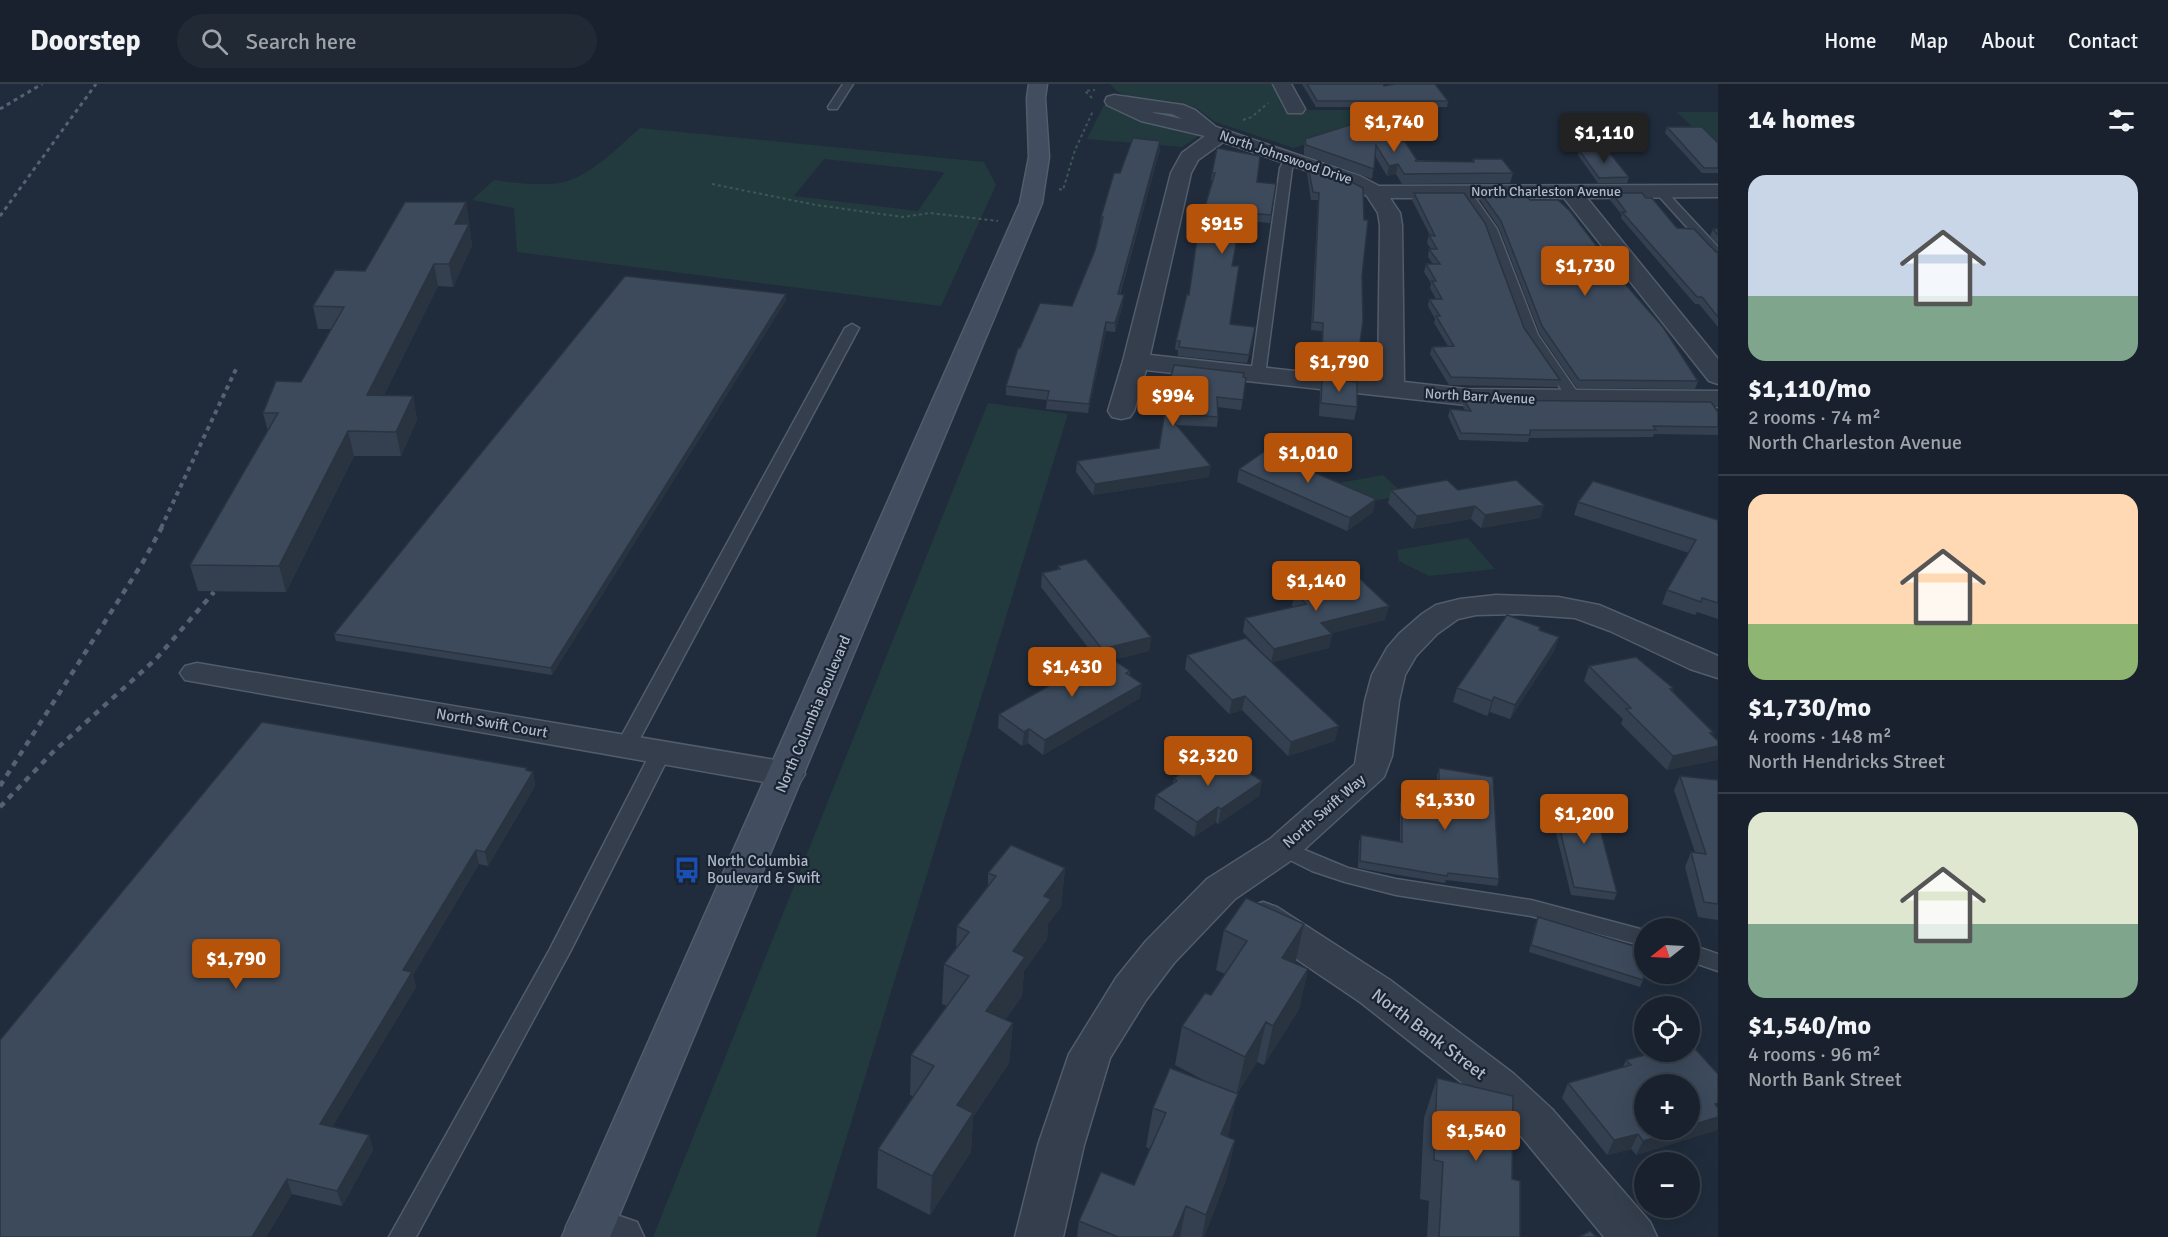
<!DOCTYPE html>
<html lang="en">
<head>
<meta charset="utf-8">
<style>
	body { margin:0; font-family:Signika,sans-serif; background:#212935; color:#f1f3f6; height:100vh; display:flex; flex-direction:column; font-size:22px; white-space:nowrap }
	* { box-sizing:border-box; margin:0 }
	p { font-size:20px; color:#9fa3aa }
	.icon { flex:none; width:33px; height:33px; fill:none; stroke:currentColor; stroke-width:2; stroke-linecap:round; stroke-linejoin:round }
	.map { position:relative; flex:1; overflow:hidden }
	.drawer { display:flex; flex-direction:column; background:#18212d; width:450px }
	.drawer>* { flex:none }
	.needle { width:39px; rotate:252deg }
	.controls { position:absolute; left:1634px; top:834px; display:grid; gap:12px }
	.controls a { display:grid; place-items:center; width:66px; height:66px; border-radius:50%; background:#18212d; box-shadow:0 6px 24px #0002,0 0 0 2px #363e49; font-size:30px }
	.price { position:absolute; translate:-50% -51px; padding:0 14px; border-radius:6px; background:#b45309; color:#fff; font-size:20px; line-height:39px; filter:drop-shadow(0 2px 3px #0008) }
	.price::after { content:''; position:absolute; left:50%; top:36px; width:18px; height:14px; margin-left:-9px; background:inherit; clip-path:polygon(0 0,100% 0,50% 100%) }
	.price.active { background:#222; color:#fff }
	ul { padding:0; list-style:none }
	li { display:grid; align-content:center; gap:12px; height:318px; padding:0 30px }
	li+li { border-top:2px solid #363e49 }
	li span { display:grid; place-items:center; height:186px; border-radius:18px; color:#555 }
	li>.icon { margin-inline-start:auto }
	span .icon { width:108px; height:108px; fill:#fffc; stroke-width:1 }
	li b { font-size:26px }
	h2 { display:flex; justify-content:space-between; align-items:center; height:72px; padding:0 30px; font-size:26px }
	header { display:flex; align-items:center; gap:36px; box-sizing:border-box; height:84px; padding:0 30px; background:#18212d; border-bottom:2px solid #363e49 }
	header strong { font-size:28px }
	nav { display:flex; gap:33px; margin-inline-start:auto; font-size:21px }
	.search { width:420px; height:54px; background:#212935; display:flex; align-items:center; gap:15px; box-sizing:border-box; padding:0 21px; border-radius:33px; color:#9fa3aa; font-size:22px }
	main { display:flex; flex:1; min-height:0 }
	.map>svg:first-child { display:block }
	.green { fill:#223a3d; fill-rule:evenodd }
	.lines { fill:none; stroke-linecap:round; stroke-linejoin:round }
	.lane-casing { stroke:#525c6a; stroke-width:3 }
	.street-casing { stroke:#525c6a; stroke-width:3 }
	.secondary-casing { stroke:#525c6a; stroke-width:3 }
	.path { stroke:#3d5657; stroke-width:2; stroke-dasharray:3 3; stroke-linecap:butt }
	.lane { fill:#343e4c; fill-rule:evenodd }
	.street { fill:#343e4c; fill-rule:evenodd }
	.secondary { fill:#424d60; fill-rule:evenodd }
	.rail-far2 { stroke:#566274; stroke-width:3; stroke-dasharray:4 4; stroke-linecap:butt }
	.rail-far1 { stroke:#566274; stroke-width:4; stroke-dasharray:4.5 4.5; stroke-linecap:butt }
	.rail { stroke:#566274; stroke-width:4.5; stroke-dasharray:6 6; stroke-linecap:butt }
	.wall { fill:#34404f }
	.shaded-wall { fill:#2a3440 }
	.building { fill:#3c4a5c; stroke:#2a3440; stroke-width:1.5 }
	.labels { text-anchor:middle; stroke-width:4.5; stroke-linejoin:round; paint-order:stroke }
	.far-street-label { font-size:14px; fill:#afb9c8; stroke:#192331 }
	.street-label { font-size:15px; fill:#afb9c8; stroke:#192331 }
	.poi-label { font-size:15px; fill:#afb9c8; stroke:#192331; text-anchor:start }
	.near-street-label { font-size:18px; fill:#afb9c8; stroke:#192331 }
</style>
</head>
<body>
<header>
<strong>Doorstep</strong>
<div class="search"><svg class="icon" aria-label="search" viewBox="0 0 24 24"><circle cx="10" cy="10" r="6"/><path d="M15 15l6 6"/></svg>Search here</div>
<nav><a>Home</a><a>Map</a><a>About</a><a>Contact</a></nav>
</header>
<main>
<div class="map">
<svg width="1718" height="1153" viewBox="0 0 1718 1153">
	<rect width="100%" height="100%" fill="#202c3c"/>
	<!-- green -->
	<path class="green" d="M1110,0h162l12,26h97l6,8 -93,30 -79,-26 -20,-15 -25,-6 -43,-5 -9,-4z
		M1104,21l33,14 59,14 3,3 -17,11 -95,-8z
		M1677,28h41v34h-6z
		M640,44l344,34 12,23 -55,121 -424,-54 -3,-44 -42,-8 22,-20c18,3 57,7 74,1 28,-10 50,-34 72,-53zM824,75l119,13 1,1 -26,38 -124,-15z
		M988,319l80,11 -252,823h-163z
		M1383,391l22,20 -43,8 -39,-17z
		M1468,454l27,31 -66,7 -30,-15 -2,-11z"/>
	<g class="lines">
		<!-- lane casing -->
		<g class="lane-casing">
			<path id="lane" d="M843,0h10l-16,25h-8l-1,-2z
				M1297,72l6,3 -11,9 -27,207 -7,4 -7,-4 29,-207 4,-7z
				M1465,104l4,1 28,40 41,106 44,64 -2,3h-10l-46,-67 -39,-106 -26,-38z
				M1660,104l4,1 54,58v11l-4,-1 -58,-64v-4z
				M852,240l7,4 -223,418 -3,4 -7,2 -7,-2 -3,-4 229,-418z
				M661,662l7,2 3,4 -100,198 -155,287h-27l161,-288 101,-197 3,-4z
				M1283,757l65,27 48,11 135,21 113,30v16l-113,-30 -135,-21 -51,-13 -33,-11 -36,-18 -3,-5 3,-5z
				M1689,860l29,10v17l-29,-10z"/>
		</g>
		<!-- street casing -->
		<g class="street-casing">
			<path id="street" d="M1273,0h18l14,25 -3,4h-14z
				M1114,11l69,10 12,5 21,17 144,49 19,10 339,-1v12l-131,1 131,161v25l-9,-3 -145,-183h-174l10,15 2,12 2,157 62,7 252,2v16l-252,-2 -320,-35 -12,41 -4,6 -9,2 -9,-2 -4,-6 15,-50 48,-188 11,-20 23,-17 -64,-15 -34,-16 -2,-4 2,-4zM1152,28l20,2 10,5 -28,-6zM1223,58l123,42 21,12 11,17 2,12 -2,155 -228,-25 41,-182 7,-13z
				M1496,511l62,2 41,8 119,51v22l-28,-9 -80,-38 -35,-13 -58,-4 -41,1 -18,4 -21,15 -21,22 -11,19 -6,26 -7,55 -8,21 -88,80 -61,42 -61,64 -28,37 -36,58 -26,87 -21,92h-48l23,-92 31,-91 47,-76 30,-37 61,-62 63,-40 85,-75 10,-63 7,-26 15,-27 12,-14 23,-20 14,-9 24,-6z
				M197,579l590,99 13,4 5,8 -5,8 -13,4 -602,-106 -5,-7 5,-7z
				M1263,818l14,5 113,73 124,94 38,35 98,113 7,15h-53l-84,-102 -36,-35 -124,-98 -111,-75 -6,-10 6,-10z
				M590,1122l47,16 7,15h-73l-5,-10 7,-15z"/>
		</g>
		<!-- secondary casing -->
		<g class="secondary-casing">
			<path id="secondary" d="M1029,0h18l-2,14 4,59 -7,46 -432,1034h-48l458,-1034 9,-46 -2,-59z"/>
		</g>
		<!-- path -->
		<path class="path" d="M1092,14l-7,-7 10,-1
			M1243,36l9,-3 16,-14
			M712,100l104,21 87,12 27,-4 68,8
			M1059,105l4,1 12,-40 18,-39"/>
		<!-- lane -->
		<use href="#lane" class="lane"/>
		<!-- street -->
		<use href="#street" class="street"/>
		<!-- secondary -->
		<use href="#secondary" class="secondary"/>
		<!-- rail-far2 -->
		<path class="rail-far2" d="M0,25l42,-25
			M0,132l96,-132"/>
		<!-- rail-far1 -->
		<path class="rail-far1" d="M161,444l76,-161"/>
		<!-- rail -->
		<path class="rail" d="M0,702l143,-224 19,-35
			M0,723l53,-55 103,-93 58,-67"/>
	</g>
	<!-- wall -->
	<path class="wall" d="M1302,0h81l1,2 9,-1 -1,-1h43l13,17 -1,6h-131z
		M1353,40l64,36 55,2 1,-3 40,14 -3,10 -108,1 -6,-10 -9,2 -12,-20 -3,23 -68,-24v-6l1,-10z
		M1667,43l51,16v30h-16l-37,-40z
		M1160,57v8l-40,146 3,9 -8,28 -9,-1 -18,82 -42,-4 1,-9 -41,-5v-9l14,-38 52,-42 23,-56 6,-25h-1l1,-8 19,-44z
		M1579,66l50,27 -2,6h-29l-20,-28z
		M1308,82l54,110 -2,67 -2,9 -2,-1v16l-2,8 -34,-4 2,-40 -11,-1 7,-130h-7l-4,-27z
		M1212,89l45,9 19,2 -6,39 -23,-2 -1,4 -6,-1 -8,42 -2,58 24,11 -7,28 -69,-7v-6h-3l1,-9 13,-46 13,-78 10,-37h-1z
		M1414,109l110,135 36,52 -3,7 -108,-2 -19,-31 2,-7 16,-1 -14,-23 1,-4 -7,-13 1,-7h7l-6,-11 1,-5 -7,-11 2,-8h7l-5,-7 1,-8h2l-4,-6 2,-8h1l-18,-35z
		M1481,109l49,7 168,181 -3,8 -118,-1 -37,-54 -41,-106 -19,-28z
		M1612,109l34,5 31,30 39,24h2v75l-19,-23h-4l-74,-86 1,-3 -12,-15z
		M466,118l6,44 -19,41 -15,-1 -54,109 29,1 4,24 -16,36h-47l-68,136 -88,-1 -8,-26 78,-134 -5,-18 38,-31 30,-53h-13l-5,-23z
		M1713,145h5v15l-8,-8z
		M786,210v6l-234,375 -216,-34 -2,-7z
		M1243,293l3,1 -5,32 -23,-3v10l-1,10 -41,-2 33,52 -116,18 -17,-23 1,-11 82,-13 7,-38h-3l2,-11z
		M1322,295l35,28 -3,13 -35,-4 1,-25z
		M1464,316l254,12v23l-64,-1 -1,3 -124,1 -1,4 -69,-2 -11,-24 2,-7 15,1 -2,-3z
		M1239,385l134,43 -26,19 -110,-49z
		M1391,406h67l86,15 -4,13 -59,10 -10,-9 -58,10 -25,-26z
		M1578,418l140,18v99l-21,-7 -2,3 -33,-11 5,-14 22,-37 -115,-38z
		M1058,482l93,71 -2,14 -36,9 17,11v4l10,23 -97,57 -15,-12 -6,3 -24,-18 1,-14 98,-55 -56,-72 1,-14 15,-3z
		M1295,508l90,28 -54,13 1,1 -3,14 -57,14 63,79 -47,15 -46,-46 -13,4 -44,-45 2,-14h77l-21,-23 2,-14 48,-11 -1,-1z
		M1539,546l20,7 -5,14 -44,68 -20,-7 -3,4 -34,-14 4,-14z
		M1589,582l84,22 -1,4 41,44 4,24 -50,10 -46,-46 2,-5 -39,-38z
		M527,684v2l6,2 2,14 -47,80 -9,-2 -66,111 3,12 -84,140 37,8 4,15 -31,56 -50,-12 -26,43h-266z
		M1439,684l60,111 -2,7 -51,-6 -1,3 -87,-15 1,-26 2,-7 39,6v-37l2,-7 35,6v-28z
		M1680,692l38,4v140l-20,-3 -13,-50 6,-15h4l-21,-62z
		M1174,694l88,3 -3,15 -41,28 -2,-2 -22,15 -40,-28 2,-14 17,-12z
		M1552,713l65,96 -3,7 -43,-5 -22,-91z
		M1065,784l-4,39 -13,17 -1,15 -23,32 -2,25 -17,24 8,3 -4,40 -36,54 -2,35 -41,63 -53,-27 1,-39 35,-53 -3,-1 1,-40 36,-49 -5,-2 2,-40 12,-15 1,-23 31,-40v-13z
		M1538,833l105,63 -3,7 -111,-35 6,-28z
		M1224,846l84,39 -9,40 -35,56 -7,-3 -20,32 -10,43 8,3 -9,40 -22,57h-127l2,-16 55,-36 16,-36 -4,-2 7,-39 58,-24 -36,-19 7,-39 29,-31 14,-21 -9,-4z
		M1626,976l91,70 -81,25 -5,-6 -24,6 -45,-57 6,-15 55,-16z
		M1437,994l75,101 8,58h-93l2,-36 -9,-2 4,-81z"/>
	<!-- shaded-wall -->
	<path class="shaded-wall" d="M1160,57v8l-43,154 1,-9z
		M1398,80l-2,10 -9,2 2,-10z
		M466,118l6,44 -19,41 -4,-23 6,-40z
		M434,180l4,22 -66,133 -5,-24z
		M786,210v6l-234,375 -1,-7z
		M1124,211l-1,9 -8,28v-9z
		M1106,238v9l-18,82 1,-9z
		M413,312l4,24 -16,36 -5,-24z
		M348,347l6,25 -68,136 -7,-26z
		M1211,382l-2,11 -116,18 2,-11z
		M1376,415l-3,13 -26,19 3,-13z
		M1544,421l-4,13 -59,10 4,-13z
		M1475,422l-4,13 -58,10 4,-13z
		M1389,522l-4,14 -67,17 3,-14z
		M1332,550l-3,14 -58,15 3,-14z
		M1151,553l-2,14 -48,12 1,-14z
		M1559,553l-5,14 -44,68 5,-14z
		M1142,600l-2,14 -97,57 2,-15z
		M1245,612l-3,14 -13,4 3,-14z
		M1494,613l-4,15 -3,4 5,-15z
		M1339,642l-4,15 -47,15 3,-14z
		M1029,645l-1,14 -6,3 2,-14z
		M1718,662v11l-1,3 -50,10 6,-14z
		M527,684l1,11 5,-7 2,14 -47,80 -3,-14z
		M1262,697l-3,15 -41,28 3,-15z
		M1218,723l-2,15 -22,15 3,-15z
		M476,766l3,14 -66,111 3,12 -91,152 -5,-15 83,-154z
		M1065,784l-4,39 -13,17 -1,15 -23,32 -2,25 -38,54 2,-39 27,-60 31,-55z
		M1304,840l-9,40 -13,-6z
		M1308,885l-9,40 -35,56 9,-39z
		M1266,938l-9,40 -20,32 -8,39 -17,41 9,-40 15,-38 9,-39z
		M1013,939l-4,40 -36,54 -2,35 -41,63 2,-39 25,-71z
		M1718,1033v11l-1,2 -81,25 7,-14 36,-11h10v-4z
		M1638,1050l-7,15 -24,6 7,-15z
		M369,1051l4,15 -31,56 -5,-15z
		M1235,1056l-9,40 -22,57h-2l4,-22z
		M287,1095l5,15 -26,43h-14z
		M1186,1122l-6,31h-7z"/>
	<!-- building -->
	<path class="building" d="M1307,0h76l1,2 11,-2h40l13,17h-131z
		M1353,40l52,18 12,18 -2,1 59,1 -1,-3h29l11,14 -109,1 -6,-10 -9,2 -13,-21 -2,24 -68,-24 -1,-6z
		M1667,43h35l16,16v25h-14z
		M1133,54l27,3 -42,153 6,1 -9,28 -9,-1 -17,82 -42,-4 2,-9 -43,-5 12,-38h2l20,-45 32,3 23,-56 8,-33h-2l13,-44h6z
		M1217,64l43,8 -3,26 19,2 -5,31 -23,-2 -1,4 -6,-1 -9,50h7l-9,58 25,3 -6,28 -70,-8 1,-6h-4l11,-47 2,1 11,-78h2l13,-44h-3z
		M1579,66l29,1 21,26 -30,1z
		M1308,82l38,13 17,9 1,32h4l-6,56 1,44 -3,23h-4v24l-34,-4 1,-40 -10,-1 6,-129 -6,-1z
		M1414,109h50l21,30 39,105 36,52 -109,-3 -19,-30 22,-1 -18,-30h4l-11,-17h13l-10,-18h4l-10,-17h14l-11,-15h8l-8,-14 6,1z
		M1481,109h44l5,7h28l12,11 56,74 37,42 35,54 -119,-1 -37,-54 -41,-105z
		M1612,109h30l4,5h6l25,30 17,1 22,23h2v65l-16,-20h-5l-75,-85h4z
		M405,118h61l-11,22h14l-20,40h-15l-67,131 46,1 -17,36 -48,-1 -69,135 -89,-1 88,-152h-15l13,-32 25,1 43,-75 -31,-1 22,-36 30,1z
		M1713,145h5v6z
		M625,192l161,18 -235,374 -217,-34z
		M1174,281l70,8 -1,4 3,1 -3,22 -26,-3 1,20 -52,-4 45,53 -116,18 -18,-23 82,-13 8,-48 -2,-1z
		M1322,295l35,3v25l-36,-4z
		M1464,316l247,2 7,10v15l-65,-1 3,4h-126v5l-69,-2 -11,-24 21,2z
		M1265,367l111,48 -26,19 -111,-49z
		M1447,396l11,10 58,-10 28,25 -59,10 -10,-9 -58,10 -26,-26z
		M1593,397l125,39v83l-16,-5 -1,4 -34,-12 29,-50 -118,-38z
		M1086,475l65,78 -49,12 -60,-76 18,-4 -2,-3z
		M1358,493l31,29 -68,17 11,11 -58,15 -29,-31 61,-14 -11,-12z
		M1507,531l33,12 -1,3 20,7 -44,68 -21,-8 -2,4 -35,-13z
		M1246,554l93,88 -48,16 -46,-46 -13,4 -45,-45z
		M1105,570l25,17 -4,2 16,11 -97,56 -16,-11 -5,3 -25,-18z
		M1636,573l37,31 -3,1 44,44h-4l8,8v5l-45,10 -47,-47 5,-1 -42,-42z
		M262,638l265,46 -1,2 7,2 -48,80 -9,-2 -73,120 9,2 -92,152 49,11 -32,56 -50,-12 -35,58h-252v-197z
		M1215,667l47,30 -41,28 -3,-2 -21,15 -41,-27 21,-14 -3,-3z
		M1439,684l54,9 6,102 -51,-6 -1,3 -87,-15 1,-26 41,7v-45l37,6z
		M1680,692l38,4v124l-14,-2 -13,-50 15,2z
		M1552,713l41,5 24,91 -43,-6z
		M1011,761l54,23 -21,28 7,3 -38,52 12,6 -39,54 27,12 -56,82 16,8 -41,63 -54,-27 56,-83 -23,-11 58,-79 -25,-12 25,-32 -12,-6 39,-50 -8,-3z
		M1246,814l58,26 -22,34 26,11 -35,57 -7,-4 -21,35 -63,-31 23,-33 6,2 36,-54 -23,-11z
		M1538,833l106,32v25l-1,6 -112,-35z
		M1689,958l29,32v29l-3,1 3,4v9l-29,9v-42h-45v46h35l-36,11 -5,-7 -24,6 -46,-57 63,-18 -5,-5 30,-8h33z
		M1170,984l68,26 -17,40 14,6 -29,75 -20,-9 -13,31h-55l-39,-16 22,-49 33,13 32,-72 -13,-5z
		M1437,994l76,18 -1,83 8,2v56h-81l4,-75 -9,-2z
		M1590,1147l7,6h-18z"/>
	<!-- icons -->
	<defs>
		<g id="bus-bare" transform="scale(2.07)"><path d="M-5-6H5V4H4V6H2V4H-2V6H-4V4H-5ZM-3.5-4V0h7V-4ZM-3.5 1.2v1.5H-2V1.2ZM2 1.2v1.5H3.5V1.2Z" fill="#1a4fb4" stroke="#192331" stroke-width="2.5" paint-order="stroke"/></g>
	</defs>
	<g fill-rule="evenodd">
		<use href="#bus-bare" x="687" y="786"/>
	</g>
	<g class="labels">
		<!-- far-street labels -->
		<g class="far-street-label">
			<text transform="translate(1286 73) rotate(19)" y="5">North Johnswood Drive</text>
			<text x="1546" y="112">North Charleston Avenue</text>
			<text transform="translate(1480 312) rotate(3)" y="5">North Barr Avenue</text>
		</g>
		<!-- street labels -->
		<g class="street-label">
			<text transform="translate(813 630) rotate(-67)" y="5">North Columbia Boulevard</text>
			<text transform="translate(492 639) rotate(10)" y="5">North Swift Court</text>
			<text transform="translate(1324 727) rotate(-41)" y="5">North Swift Way</text>
		</g>
		<!-- poi labels -->
		<g class="poi-label">
			<text x="707" y="782">North Columbia<tspan x="707" dy="17">Boulevard &amp; Swift</tspan></text>
		</g>
		<!-- near-street labels -->
		<g class="near-street-label">
			<text transform="translate(1429 950) rotate(37)" y="6">North Bank Street</text>
		</g>
	</g>
</svg>
<div class="controls">
<a><svg class="needle" viewBox="-14 -14 28 28"><path d="M0-13l5 13h-10z" fill="#e53935"/><path d="M0 13l5-13h-10z" fill="#9fa3aa"/></svg></a>
<a><svg class="icon" aria-label="locate" viewBox="0 0 24 24"><circle cx="12" cy="12" r="6"/><path d="M12 2v4M12 18v4M2 12h4M18 12h4"/></svg></a>
<a>+</a>
<a>−</a>
</div>
<b class="price" style="left:1394px;top:69px">$1,740</b>
<b class="price active" style="left:1604px;top:80px">$1,110</b>
<b class="price" style="left:1222px;top:171px">$915</b>
<b class="price" style="left:1585px;top:213px">$1,730</b>
<b class="price" style="left:1339px;top:309px">$1,790</b>
<b class="price" style="left:1173px;top:343px">$994</b>
<b class="price" style="left:1308px;top:400px">$1,010</b>
<b class="price" style="left:1316px;top:528px">$1,140</b>
<b class="price" style="left:1072px;top:614px">$1,430</b>
<b class="price" style="left:1208px;top:703px">$2,320</b>
<b class="price" style="left:1445px;top:747px">$1,330</b>
<b class="price" style="left:1584px;top:761px">$1,200</b>
<b class="price" style="left:236px;top:906px">$1,790</b>
<b class="price" style="left:1476px;top:1078px">$1,540</b>
</div>
<section class="drawer">
<h2>14 homes<svg class="icon" aria-label="filters" viewBox="0 0 24 24"><path d="M4 7h16M4 17h16"/><circle cx="9" cy="7" r="2"/><circle cx="15" cy="17" r="2"/></svg></h2>
<ul>
<li><span style="background:linear-gradient(#c9d6e8 65%,#7fa58c 0)"><svg class="icon" aria-label="home" viewBox="0 0 24 24"><path d="M3 11l9-7 9 7M6 9v11h12V9"/></svg></span><div><b>$1,110/mo</b><p>2 rooms · 74 m²</p><p>North Charleston Avenue</p></div></li>
<li><span style="background:linear-gradient(#ffd9b3 70%,#8fb573 0)"><svg class="icon" aria-label="home" viewBox="0 0 24 24"><path d="M3 11l9-7 9 7M6 9v11h12V9"/></svg></span><div><b>$1,730/mo</b><p>4 rooms · 148 m²</p><p>North Hendricks Street</p></div></li>
<li><span style="background:linear-gradient(#dfe7d0 60%,#7fa58c 0)"><svg class="icon" aria-label="home" viewBox="0 0 24 24"><path d="M3 11l9-7 9 7M6 9v11h12V9"/></svg></span><div><b>$1,540/mo</b><p>4 rooms · 96 m²</p><p>North Bank Street</p></div></li>
</ul>
</section>
</main>
</body>
</html>
